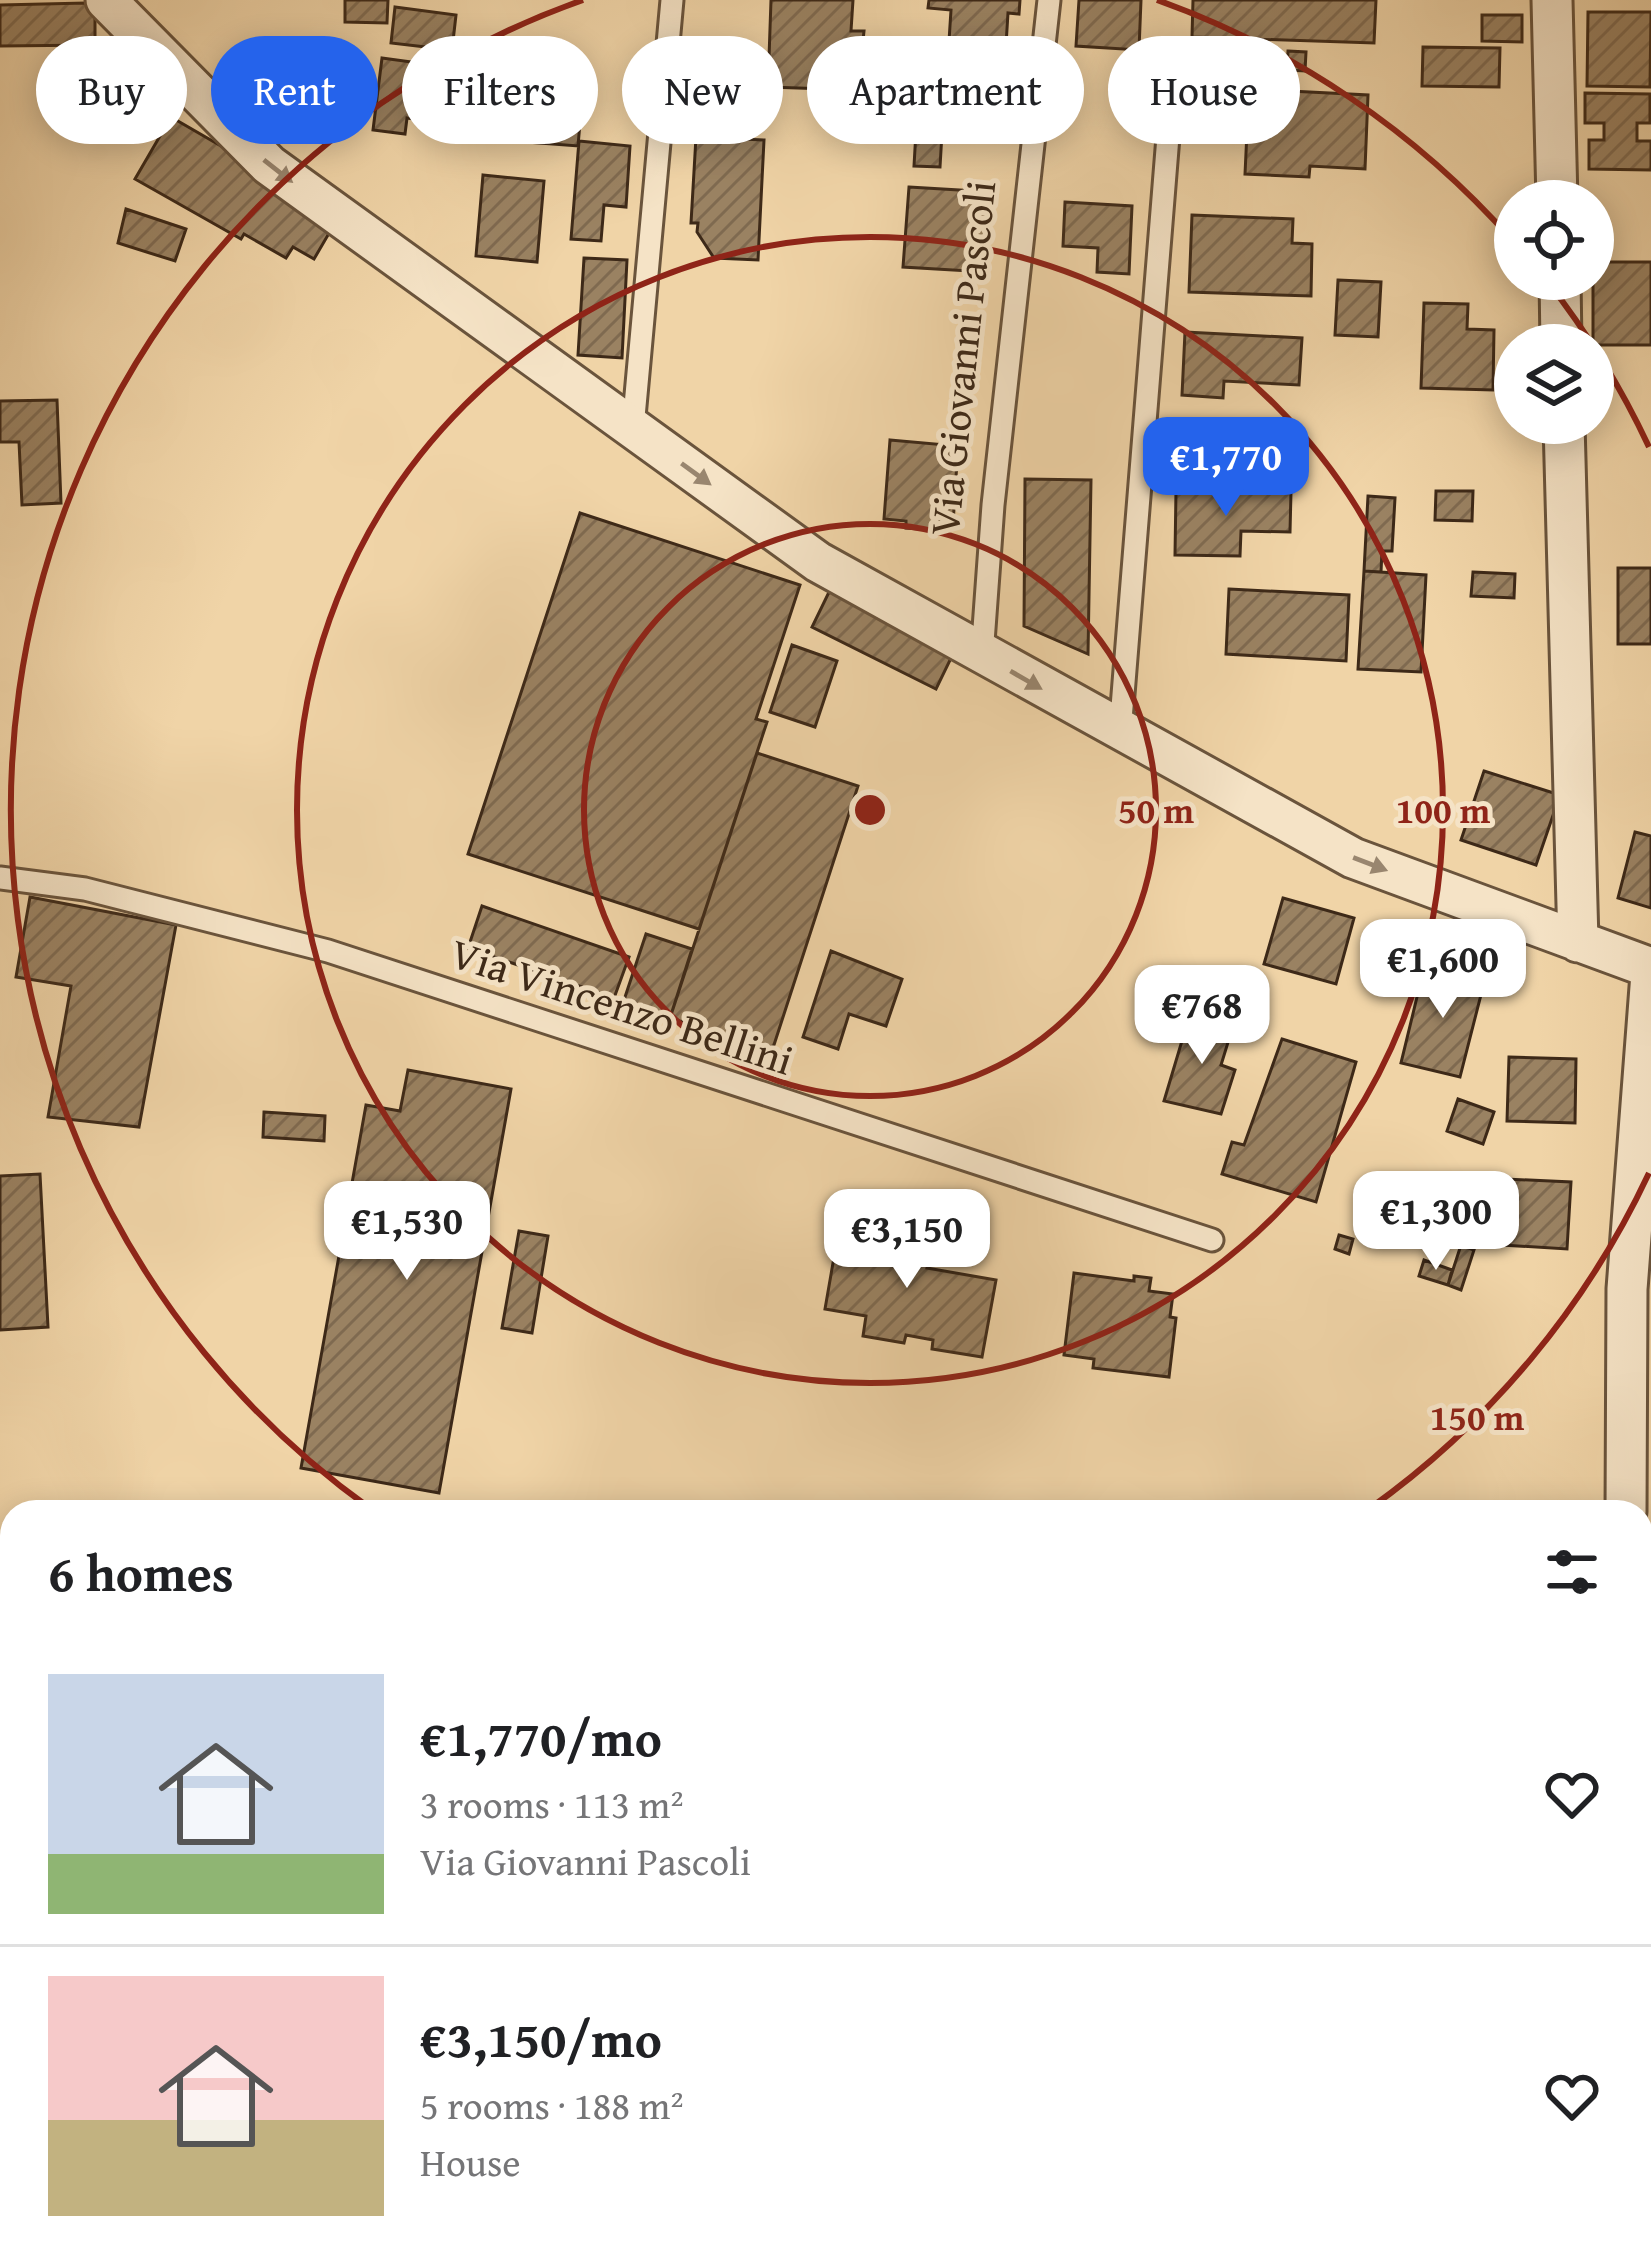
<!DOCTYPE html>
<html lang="en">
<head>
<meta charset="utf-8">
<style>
	body { margin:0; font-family:"Gentium Book Plus",serif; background:#f2f2f2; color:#202124; height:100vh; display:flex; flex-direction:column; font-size:45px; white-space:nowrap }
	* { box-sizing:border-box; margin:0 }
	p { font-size:39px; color:#757577 }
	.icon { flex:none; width:66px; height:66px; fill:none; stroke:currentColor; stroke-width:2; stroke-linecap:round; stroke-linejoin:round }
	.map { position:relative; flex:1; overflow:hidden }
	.drawer { position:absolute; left:0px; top:1500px; width:1653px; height:768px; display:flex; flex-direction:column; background:#fff; border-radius:36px 36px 0 0; box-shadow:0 6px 30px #0003 }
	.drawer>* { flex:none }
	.banner { position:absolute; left:36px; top:36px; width:1581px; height:108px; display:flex; gap:24px }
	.buttons { position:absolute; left:1494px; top:180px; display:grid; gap:24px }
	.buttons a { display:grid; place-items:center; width:120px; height:120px; border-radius:50%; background:#fff; box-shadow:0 6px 30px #0003; font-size:60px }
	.price { position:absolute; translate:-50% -102px; padding:0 27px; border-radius:24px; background:#fff; color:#222; font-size:39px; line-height:78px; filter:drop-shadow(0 3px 6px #0008) }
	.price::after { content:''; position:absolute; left:50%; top:72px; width:36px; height:27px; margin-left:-18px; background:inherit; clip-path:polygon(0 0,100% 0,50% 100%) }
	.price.on { background:#2563eb; color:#fff }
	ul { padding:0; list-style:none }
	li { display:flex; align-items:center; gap:36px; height:300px; padding:0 48px }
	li+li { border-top:3px solid #e0e0e0 }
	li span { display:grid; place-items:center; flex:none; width:336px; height:240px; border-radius:0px; color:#555 }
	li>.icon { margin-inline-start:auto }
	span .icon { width:144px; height:144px; fill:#fffc; stroke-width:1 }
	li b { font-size:51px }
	h2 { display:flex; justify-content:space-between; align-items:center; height:144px; padding:0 48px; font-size:51px }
	.chip { padding:0 42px; border-radius:54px; background:#fff; box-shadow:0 6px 30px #0003; font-size:42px; line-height:108px }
	.chip.on { background:#2563eb; color:#fff }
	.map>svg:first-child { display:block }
	.building { fill:url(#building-hatch); stroke:#3d2918; stroke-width:3 }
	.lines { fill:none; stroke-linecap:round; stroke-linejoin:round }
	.service-casing { stroke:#6a543c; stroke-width:27 }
	.minor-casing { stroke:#6a543c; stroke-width:45 }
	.service { stroke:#f5e3c6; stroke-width:21 }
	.minor { stroke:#f5e3c6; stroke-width:39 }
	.oneway { fill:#99866f }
	.ring { fill:none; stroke:#8f2418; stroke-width:6 }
	.labels { text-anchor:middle; stroke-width:10; stroke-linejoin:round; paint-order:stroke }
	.street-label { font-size:42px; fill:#3d2918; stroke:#f5e3c6 }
	.centre { fill:#8f2418; stroke:#f5e3c6; stroke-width:6 }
	.ring-label { font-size:36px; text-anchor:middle; font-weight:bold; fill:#8f2418; stroke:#f5e3c6; stroke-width:10; stroke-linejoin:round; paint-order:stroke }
</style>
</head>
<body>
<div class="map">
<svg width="1651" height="2268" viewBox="0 0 1651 2268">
	<defs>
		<pattern id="building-hatch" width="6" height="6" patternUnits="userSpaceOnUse" patternTransform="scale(3)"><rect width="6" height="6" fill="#9a8262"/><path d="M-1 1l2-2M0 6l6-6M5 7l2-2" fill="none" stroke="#7f6a50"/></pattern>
	</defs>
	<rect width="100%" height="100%" fill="#f0d4a7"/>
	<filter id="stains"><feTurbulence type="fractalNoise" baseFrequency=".00167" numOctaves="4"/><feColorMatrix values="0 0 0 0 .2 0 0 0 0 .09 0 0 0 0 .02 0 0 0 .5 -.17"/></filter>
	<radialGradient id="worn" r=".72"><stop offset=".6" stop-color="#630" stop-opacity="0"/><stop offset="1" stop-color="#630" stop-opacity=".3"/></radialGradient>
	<!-- building -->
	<path class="building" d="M345,0h43l-1,23 -42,-1z
		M771,0h82l-2,31h13l-6,59 -90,-3z
		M929,0h91l-1,14 -11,-1 -2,32 -57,-4 2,-31 -23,-2z
		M1079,0h62l-2,50 -63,-4z
		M1193,0h183l-2,43 -182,-6z
		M86,3l9,5v37l-95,1v-41z
		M395,7l61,8 -4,35 -61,-7z
		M1588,12h63l-1,75 -63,-1z
		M1482,15h40v27l-40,-1z
		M1423,47l77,1 -1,39 -77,-1z
		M1288,51l18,1 -1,19 -18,-1z
		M382,58l59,8 -7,56 -27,-4 -2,16 -32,-4z
		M1249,89l119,6 -3,74 -55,-3 -1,11 -64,-3z
		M1585,93l65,1v29h-13v18h14v29l-62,-1v-29h15v-17h-19z
		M517,105l64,6 -3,35 -64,-5z
		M171,117l102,59 62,47 -21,36 -21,-12 -7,11 -42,-24 -3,5 -106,-60z
		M916,131l26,2 -2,34 -26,-1z
		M696,137l68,3 -6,120 -44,-2 -17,-26 1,-9h-7z
		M579,141l51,5 -4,61 -22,-2 -3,36 -30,-2z
		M483,175l61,6 -7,81 -61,-6z
		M909,187l83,5 -6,80 -83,-5z
		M1065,202l67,4 -3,68 -32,-2 1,-24 -35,-2z
		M126,209l60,20 -11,32 -57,-18z
		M1192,215l101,4 -1,24 20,1 -1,52 -122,-4z
		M584,258l43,2 -5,98 -44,-3z
		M1593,262h58v83h-58z
		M1338,280l43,2 -3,55 -43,-2z
		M1424,303l44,1 -1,25 27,1 -1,60 -72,-2z
		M1185,332l117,6 -3,47 -75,-4 -1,17 -41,-3z
		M57,400l4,103 -39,2 -3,-63h-19v-41z
		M890,440l68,6 -5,78h-5v7l-42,-3v-7l-22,-2z
		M1025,479l66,1 -3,174 -64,-28z
		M1176,490l115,2 -1,40 -49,-1 -1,25 -65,-1z
		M1436,491h37l-1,30 -37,-1z
		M1368,496l27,2 -3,53h-10l-1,21 -17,-1z
		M580,513l220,72 -44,134 11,3 -68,207 -231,-75z
		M1618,568h33v76h-33z
		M1364,571l62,4 -5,97 -63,-3z
		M1473,572l42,2 -1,24 -43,-2z
		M1229,589l120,6 -3,66 -120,-7z
		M830,590l124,62 -18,37 -124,-62z
		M792,645l45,16 -22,66 -45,-15z
		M757,753l101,33 -86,265 -102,-33z
		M1484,771l76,24 -24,70 -75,-25z
		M1635,832l16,4v72l-33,-10z
		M30,897l146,28 -37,202 -91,-10 23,-131 -55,-9z
		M1283,898l71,20 -18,66 -72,-20z
		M482,906l147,51 -15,41 -146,-50z
		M646,934l46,15 -22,69 -47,-15z
		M831,951l71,28 -16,47 -37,-12 -11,35 -35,-12z
		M1425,964l60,15 -25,98 -59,-14z
		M1190,1014l43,12 -12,39 14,5 -14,44 -57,-13z
		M1282,1039l74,23 -40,140 -94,-28 10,-32 12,3z
		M1509,1057l67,2 -1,64 -68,-2z
		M408,1070l103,19 -72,404 -138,-25 65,-363 34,6z
		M1458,1099l36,13 -11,32 -36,-13z
		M264,1112l61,4 -1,25 -61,-4z
		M40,1174l8,153 -48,3v-154z
		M1505,1179l66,3 -4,67 -65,-4z
		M841,1217l41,7 -1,9 40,6 -3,18 11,2 -2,9 69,12 -14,77 -50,-8 1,-9 -27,-5 -2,8 -41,-7 3,-20 -41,-7z
		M519,1231l29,5 -16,97 -30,-5z
		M1339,1235l14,4 -4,15 -14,-5z
		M1461,1245l13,5 -13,40 -13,-5z
		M1424,1260l28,10 -4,15 -29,-9z
		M1074,1273l60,8v-5l17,2 -2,13 24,3 -3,23 6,1 -7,59 -76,-9 1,-9 -30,-4z
		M12,1909v84h-12v-83z
		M243,2256h32l-2,12h-32z
		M302,2256h112l-1,11z
		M497,2256h74l-2,12h-60v-4l-13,-2z
		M625,2256h59v12h-59z
		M763,2256l66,9v3h-68z
		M75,2258l47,5v5h-48z"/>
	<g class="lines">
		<!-- service casing -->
		<g class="service-casing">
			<path id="service" d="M633,428l39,-428
				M982,656l11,-151 56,-505
				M1120,732l52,-645
				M0,878l85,11 243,62 884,289"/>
		</g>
		<!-- minor casing -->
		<g class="minor-casing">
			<path id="minor" d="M106,0l163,165 549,397 535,296 298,110
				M1552,0l5,201
				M1560,279l1,66
				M1564,423l14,519
				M1626,1512l1,-223 24,-315
				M0,2086l12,1
				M1187,2256l81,12
				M1623,2268v-12"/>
		</g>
		<!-- service -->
		<use href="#service" class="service"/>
		<!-- minor -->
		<use href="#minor" class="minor"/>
	</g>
	<!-- one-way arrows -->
	<defs><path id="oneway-solid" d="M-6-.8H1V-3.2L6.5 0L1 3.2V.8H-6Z" transform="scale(3)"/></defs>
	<g class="oneway">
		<use href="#oneway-solid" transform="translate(278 171) rotate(38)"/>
		<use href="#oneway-solid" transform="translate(696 474) rotate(36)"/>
		<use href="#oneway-solid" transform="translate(1026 680) rotate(30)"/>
		<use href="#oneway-solid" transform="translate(1370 864) rotate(21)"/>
	</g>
	<!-- distance rings -->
	<g class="ring">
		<circle cx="870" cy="810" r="286"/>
		<circle cx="870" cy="810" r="573"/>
		<path d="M1649 1173A859 859 0 0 1 1369 1509M371 1509A859 859 0 0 1 583 0M1157 0A859 859 0 0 1 1513 241M1547 281A859 859 0 0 1 1649 447"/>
	</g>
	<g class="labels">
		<!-- street labels -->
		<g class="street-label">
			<text transform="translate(962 358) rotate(-84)" y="15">Via Giovanni Pascoli</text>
			<text transform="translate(622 1006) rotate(18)" y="15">Via Vincenzo Bellini</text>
		</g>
	</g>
	<circle cx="870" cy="810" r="18" class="centre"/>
	<g class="ring-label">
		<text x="1156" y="823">50 m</text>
		<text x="1443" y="823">100 m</text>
		<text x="1477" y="1430">150 m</text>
	</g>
	<rect width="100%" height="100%" filter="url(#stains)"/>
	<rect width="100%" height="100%" fill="url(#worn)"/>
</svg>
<div class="buttons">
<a><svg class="icon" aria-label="locate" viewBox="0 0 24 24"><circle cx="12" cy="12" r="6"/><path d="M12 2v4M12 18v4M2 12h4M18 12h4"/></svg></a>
<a><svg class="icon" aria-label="layers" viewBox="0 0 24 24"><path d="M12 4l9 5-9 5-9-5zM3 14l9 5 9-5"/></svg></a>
</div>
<b class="price on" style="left:1226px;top:519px">€1,770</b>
<b class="price" style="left:1443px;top:1021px">€1,600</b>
<b class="price" style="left:1202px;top:1067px">€768</b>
<b class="price" style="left:1436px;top:1273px">€1,300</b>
<b class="price" style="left:407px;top:1283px">€1,530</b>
<b class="price" style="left:907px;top:1291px">€3,150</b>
<div class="banner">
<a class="chip">Buy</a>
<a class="chip on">Rent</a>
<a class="chip">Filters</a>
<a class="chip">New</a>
<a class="chip">Apartment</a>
<a class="chip">House</a>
</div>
<section class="drawer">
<h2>6 homes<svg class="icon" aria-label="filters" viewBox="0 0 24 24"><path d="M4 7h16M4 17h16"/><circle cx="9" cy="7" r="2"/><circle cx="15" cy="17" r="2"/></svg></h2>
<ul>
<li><span style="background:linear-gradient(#c9d6e8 75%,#8fb573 0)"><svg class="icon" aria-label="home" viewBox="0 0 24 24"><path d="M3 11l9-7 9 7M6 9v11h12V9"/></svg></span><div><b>€1,770/mo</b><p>3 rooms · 113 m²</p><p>Via Giovanni Pascoli</p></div><svg class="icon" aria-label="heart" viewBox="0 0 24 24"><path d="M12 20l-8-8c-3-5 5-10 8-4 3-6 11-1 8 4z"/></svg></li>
<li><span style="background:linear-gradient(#f6c9c9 60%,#c2b280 0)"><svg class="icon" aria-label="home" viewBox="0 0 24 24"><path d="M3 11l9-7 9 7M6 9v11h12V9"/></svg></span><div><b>€3,150/mo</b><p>5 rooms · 188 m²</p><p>House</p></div><svg class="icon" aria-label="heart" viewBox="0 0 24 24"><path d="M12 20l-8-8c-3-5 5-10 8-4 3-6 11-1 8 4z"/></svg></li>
</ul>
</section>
</div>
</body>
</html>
